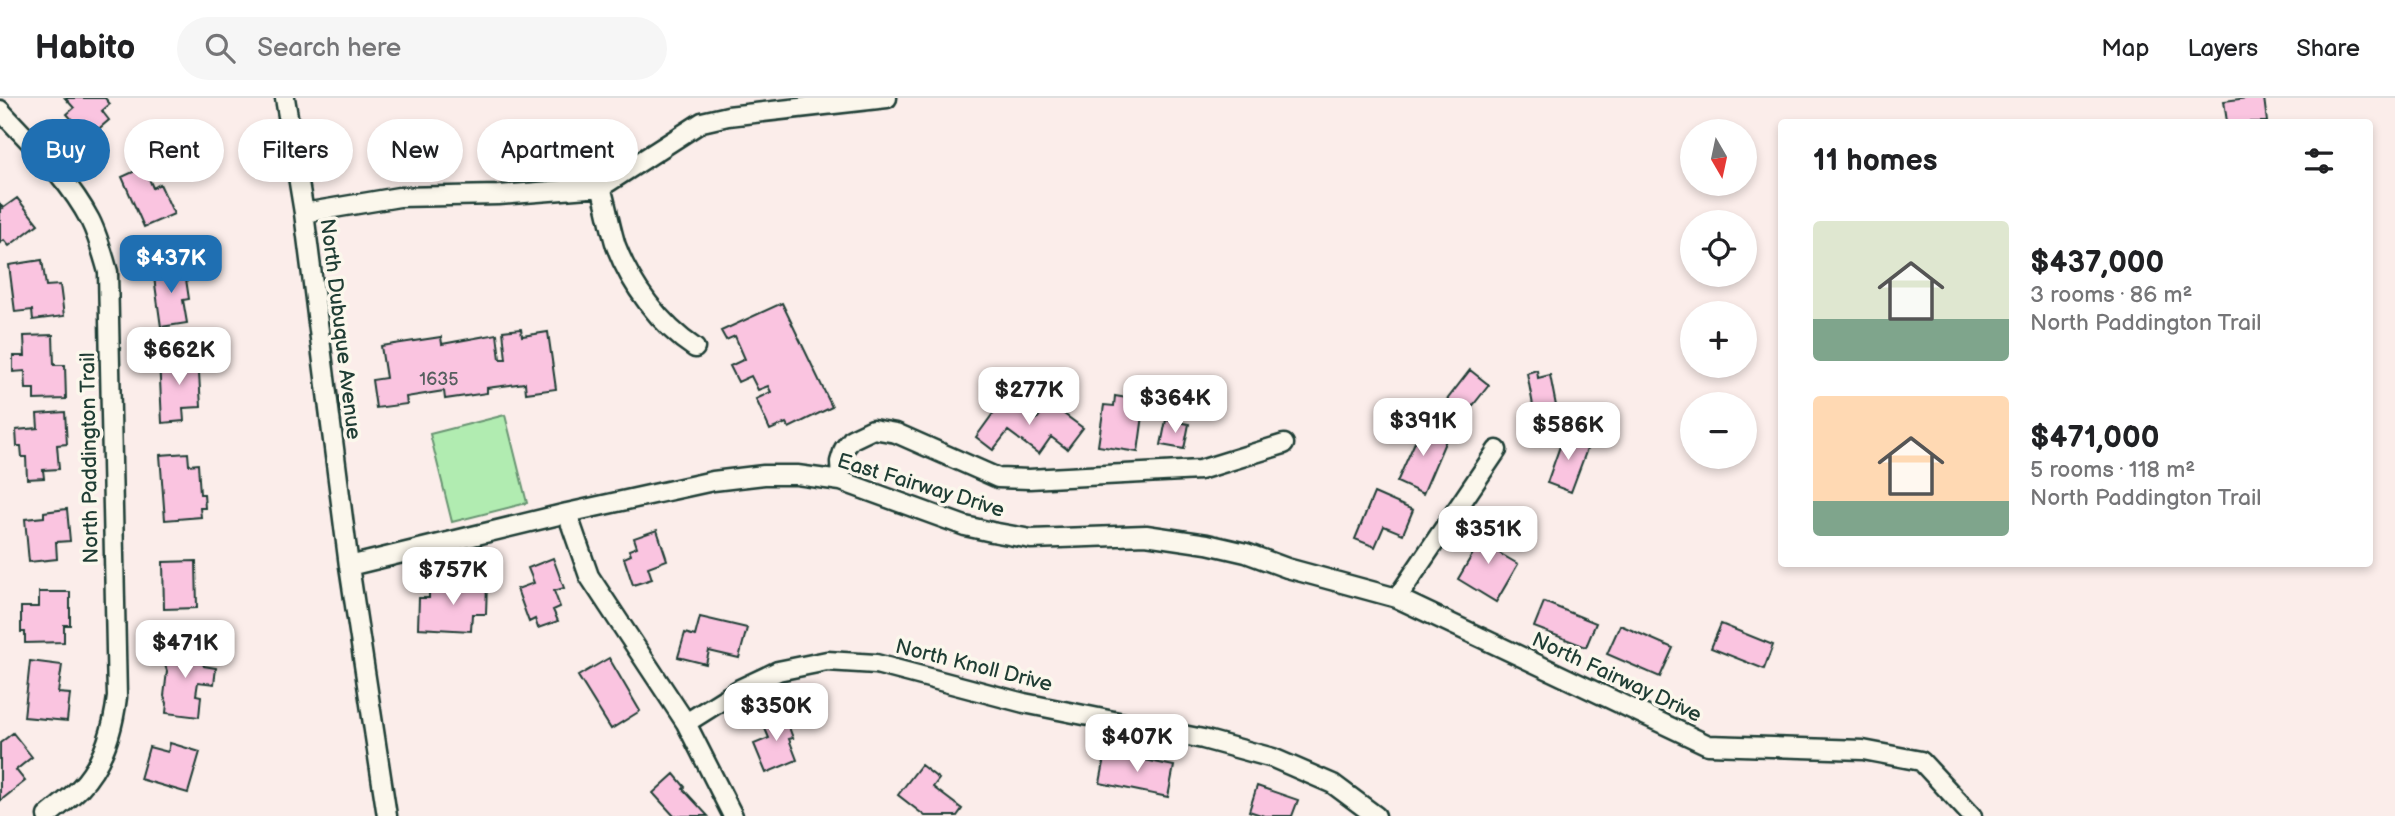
<!DOCTYPE html>
<html lang="en">
<head>
<meta charset="utf-8">
<style>
	body { margin:0; font-family:"Balsamiq Sans",sans-serif; background:#f6f6f6; color:#202124; height:100vh; display:flex; flex-direction:column; font-size:26px; white-space:nowrap }
	* { box-sizing:border-box; margin:0 }
	p { font-size:23px; color:#757577 }
	.icon { flex:none; width:38px; height:38px; fill:none; stroke:currentColor; stroke-width:2; stroke-linecap:round; stroke-linejoin:round }
	.map { position:relative; flex:1; overflow:hidden }
	.details { position:absolute; left:1778px; top:21px; width:595px; height:448px; display:flex; flex-direction:column; background:#fff; border-radius:7px; box-shadow:0 4px 10px #0003 }
	.details>* { flex:none }
	.banner { position:absolute; left:21px; top:21px; width:665px; height:63px; display:flex; gap:14px }
	.needle { width:46px; rotate:171deg }
	.buttons { position:absolute; left:1680px; top:21px; display:grid; gap:14px }
	.buttons a { display:grid; place-items:center; width:77px; height:77px; border-radius:50%; background:#fff; box-shadow:0 4px 10px #0003; font-size:35px }
	.price { position:absolute; translate:-50% -60px; padding:0 16px; border-radius:14px; background:#fff; color:#222; font-size:23px; line-height:46px; filter:drop-shadow(0 2px 4px #0008) }
	.price::after { content:''; position:absolute; left:50%; top:42px; width:21px; height:16px; margin-left:-10px; background:inherit; clip-path:polygon(0 0,100% 0,50% 100%) }
	.price.current { background:#1f6fb2; color:#fff }
	ul { padding:0; list-style:none }
	li { display:flex; align-items:center; gap:21px; height:175px; padding:0 35px }
	li span { display:grid; place-items:center; flex:none; width:196px; height:140px; border-radius:7px; color:#555 }
	li>.icon { margin-inline-start:auto }
	span .icon { width:84px; height:84px; fill:#fffc; stroke-width:1 }
	li b { font-size:30px }
	h2 { display:flex; justify-content:space-between; align-items:center; height:84px; padding:0 35px; font-size:30px }
	.chip { padding:0 24px; border-radius:32px; background:#fff; box-shadow:0 4px 10px #0003; font-size:24px; line-height:63px }
	.chip.current { background:#1f6fb2; color:#fff }
	header { display:flex; align-items:center; gap:42px; box-sizing:border-box; height:98px; padding:0 35px; background:#fff; border-bottom:2px solid #e0e0e0 }
	header strong { font-size:33px }
	nav { display:flex; gap:38px; margin-inline-start:auto; font-size:24px }
	.search { width:490px; height:63px; background:#f6f6f6; display:flex; align-items:center; gap:18px; box-sizing:border-box; padding:0 24px; border-radius:38px; color:#757577; font-size:26px }
	.map>svg:first-child { display:block }
	.green { fill:#b1ecb1; stroke:#689472; stroke-width:2 }
	.building { fill:#fac4e0; stroke:#1f3d34; stroke-width:2 }
	.lines { fill:none; stroke-linecap:round; stroke-linejoin:round }
	.street-casing { stroke:#1f3d34; stroke-width:23 }
	.street { stroke:#fbf7ec; stroke-width:18 }
	.labels { text-anchor:middle; stroke-width:7; stroke-linejoin:round; paint-order:stroke }
	.number-label { font-size:18px; fill:#565f5f }
	.street-label { font-size:21px; fill:#1f3d34; stroke:#fbf7ec }
</style>
</head>
<body>
<header>
<strong>Habito</strong>
<div class="search"><svg class="icon" aria-label="search" viewBox="0 0 24 24"><circle cx="10" cy="10" r="6"/><path d="M15 15l6 6"/></svg>Search here</div>
<nav><a>Map</a><a>Layers</a><a>Share</a></nav>
</header>
<div class="map">
<svg width="2395" height="718" viewBox="0 0 2395 718">
	<rect width="100%" height="100%" fill="#fbedea"/>
	<filter id="ink" filterUnits="userSpaceOnUse"><feTurbulence type="fractalNoise" baseFrequency=".0143" numOctaves="2"/><feDisplacementMap in="SourceGraphic" scale="14" xChannelSelector="R" yChannelSelector="G"/><feConvolveMatrix kernelMatrix="1 2 1 2 8 2 1 2 1" color-interpolation-filters="sRGB"/></filter>
	<g filter="url(#ink)">
		<!-- green -->
		<path class="green" d="M505,317l22,88 -75,19 -22,-88z"/>
		<!-- building -->
		<path class="building" d="M65,0h40l5,6 -8,7 7,9 -21,18 -21,-24 7,-6z
			M2247,0h17l3,24h-40l-3,-21z
			M144,69l9,21 7,-4 14,30 -30,13 -22,-50z
			M17,100l21,26 -29,22 -5,-6 -4,3v-39l3,4z
			M42,162l4,26 14,-1 4,31 -31,4 -1,-10 -17,2 -6,-47z
			M184,168l5,33 -6,1 4,23 -26,4 -8,-57z
			M782,205l50,104 -43,21 -3,-5 -16,7 -14,-31 15,-7 -3,-6 -10,4 -7,-14 -13,6 -8,-16 15,-7 -10,-23 -9,4 -5,-9z
			M521,231l1,7 26,-4 8,57 -30,4 -1,-10 -38,5v5l-42,6 -1,-8 -38,6 1,7 -31,4 -4,-28 14,-2 -5,-32 60,-9 1,7 55,-10 3,25h6l-3,-28z
			M53,237l1,30h11l1,34 -32,1v-11h-8l-1,-18 -12,1v-16h12l-1,-20z
			M198,258l3,51 -18,1 1,13 -22,2 -3,-65z
			M1470,272l19,15 -34,43 -19,-14z
			M1537,272l1,8 12,-3 8,41 -9,2 -1,-5 -13,3 -8,-43z
			M1115,298l30,5 -7,51 -40,-6 6,-41 10,1z
			M1005,299l32,22 12,-16 34,25 -16,21 -16,-12 -12,17 -31,-23 -15,19 -17,-13z
			M65,314l2,32 -10,1 2,24 -16,1 1,8 -17,1 -1,-22h-4l-1,-11h-4l-1,-16 22,-2 -1,-14z
			M1166,322l23,4 -5,25 -23,-4z
			M1424,324l25,11 -26,61 -26,-12z
			M1565,334l25,9 -19,51 -24,-9z
			M188,355l1,12 9,-1 2,30h4l1,14h-5l1,9 -36,3 -5,-65z
			M1374,395l39,17 -10,24 -19,-8 -9,21 -20,-8z
			M67,411l3,32 -14,1 1,17 -28,3 -4,-43 19,-2v-5z
			M1481,428l21,12 -8,12 24,14 -22,38 -38,-23 17,-29 -6,-4z
			M657,432l10,30 -19,7 4,12 -19,6 -9,-27 7,-3 -2,-5 8,-3 -3,-9z
			M553,460l11,30 -10,3 6,16 -7,3 5,11 -20,7 -3,-9 -6,3 -12,-33 17,-6 -6,-15z
			M196,463l1,47 -33,1 -1,-47z
			M455,484l32,1 -1,31h-14l-1,17 -53,-3 1,-30h10v-7l25,1z
			M39,494h31v33h-6v17l-39,1v-11h-4v-25h18z
			M1544,504l52,21 -10,24 -52,-20z
			M700,519l47,11 -8,30 -30,-7 -3,13 -28,-7 7,-24 10,3z
			M1721,526l52,21 -9,24 -53,-21z
			M1620,527l53,23 -13,29 -53,-23z
			M187,542l8,20 6,-2 3,8 12,2 -2,16 -16,-2 -2,13 5,1 -2,21 -33,-4 1,-10 -3,-7 3,-25 -4,-12 1,-11z
			M609,560l31,53 -29,18 -33,-53z
			M30,563l32,4 -4,28 12,1 -3,27 -43,-4z
			M783,613l10,27 -4,1 8,21 -31,13 -12,-29 15,-6 -8,-19z
			M13,635l19,24 -16,13 9,11 -25,20v-58z
			M170,645l30,9 -12,41 -48,-14 9,-32 19,5z
			M1106,654l68,14 -6,31 -68,-14z
			M921,667l18,14 -6,8 29,22 -5,7h-32l-27,-21z
			M674,676l11,13 -2,2 25,27h-34l-21,-23z
			M1257,688l41,14 -6,16h-28l-15,-5z"/>
		<g class="lines">
			<!-- street casing -->
			<g class="street-casing">
				<path id="street" d="M285,0l19,115 45,353 38,250
					M0,12c32,35 68,68 90,110 8,16 13,34 18,52l9,425c-4,33 -13,66 -37,91 -10,10 -22,19 -33,28
					M601,89c6,20 9,40 15,59 15,39 44,79 79,102
					M304,115l95,-16 100,-2 102,-8 101,-65 26,-6 159,-18
					M841,383l-1,-19 4,-13 8,-10 21,-10 23,4 102,45 31,1 171,-9 84,-26
					M567,415l22,63 97,147 47,93
					M349,468l218,-53 146,-32 51,-6h33l44,6 124,45 27,6 39,7 115,-4 61,9 39,9 41,15 110,30 311,147 155,5 58,11 51,55
					M1397,500l100,-148
					M686,625l54,-34 38,-18 49,-10 49,3 148,39 179,36 70,19 60,26 43,32"/>
			</g>
			<!-- street -->
			<use href="#street" class="street"/>
		</g>
	</g>
	<g class="labels">
		<!-- number labels -->
		<g class="number-label">
			<text x="439" y="287">1635</text>
		</g>
		<!-- street labels -->
		<g class="street-label">
			<text transform="translate(341 231) rotate(83)" y="7">North Dubuque Avenue</text>
			<text transform="translate(89 360) rotate(-91)" y="7">North Paddington Trail</text>
			<text transform="translate(921 387) rotate(17)" y="7">East Fairway Drive</text>
			<text transform="translate(974 567) rotate(14)" y="7">North Knoll Drive</text>
			<text transform="translate(1617 579) rotate(25)" y="7">North Fairway Drive</text>
		</g>
	</g>
</svg>
<div class="buttons">
<a><svg class="needle" viewBox="-14 -14 28 28"><path d="M0-13l5 13h-10z" fill="#e53935"/><path d="M0 13l5-13h-10z" fill="#757577"/></svg></a>
<a><svg class="icon" aria-label="locate" viewBox="0 0 24 24"><circle cx="12" cy="12" r="6"/><path d="M12 2v4M12 18v4M2 12h4M18 12h4"/></svg></a>
<a>+</a>
<a>−</a>
</div>
<b class="price current" style="left:171px;top:197px">$437K</b>
<b class="price" style="left:179px;top:289px">$662K</b>
<b class="price" style="left:1029px;top:329px">$277K</b>
<b class="price" style="left:1175px;top:337px">$364K</b>
<b class="price" style="left:1423px;top:360px">$391K</b>
<b class="price" style="left:1568px;top:364px">$586K</b>
<b class="price" style="left:1488px;top:468px">$351K</b>
<b class="price" style="left:453px;top:509px">$757K</b>
<b class="price" style="left:185px;top:582px">$471K</b>
<b class="price" style="left:776px;top:645px">$350K</b>
<b class="price" style="left:1137px;top:676px">$407K</b>
<div class="banner">
<a class="chip current">Buy</a>
<a class="chip">Rent</a>
<a class="chip">Filters</a>
<a class="chip">New</a>
<a class="chip">Apartment</a>
</div>
<section class="details">
<h2>11 homes<svg class="icon" aria-label="filters" viewBox="0 0 24 24"><path d="M4 7h16M4 17h16"/><circle cx="9" cy="7" r="2"/><circle cx="15" cy="17" r="2"/></svg></h2>
<ul>
<li><span style="background:linear-gradient(#dfe7d0 70%,#7fa58c 0)"><svg class="icon" aria-label="home" viewBox="0 0 24 24"><path d="M3 11l9-7 9 7M6 9v11h12V9"/></svg></span><div><b>$437,000</b><p>3 rooms · 86 m²</p><p>North Paddington Trail</p></div></li>
<li><span style="background:linear-gradient(#ffd9b3 75%,#7fa58c 0)"><svg class="icon" aria-label="home" viewBox="0 0 24 24"><path d="M3 11l9-7 9 7M6 9v11h12V9"/></svg></span><div><b>$471,000</b><p>5 rooms · 118 m²</p><p>North Paddington Trail</p></div></li>
</ul>
</section>
</div>
</body>
</html>
